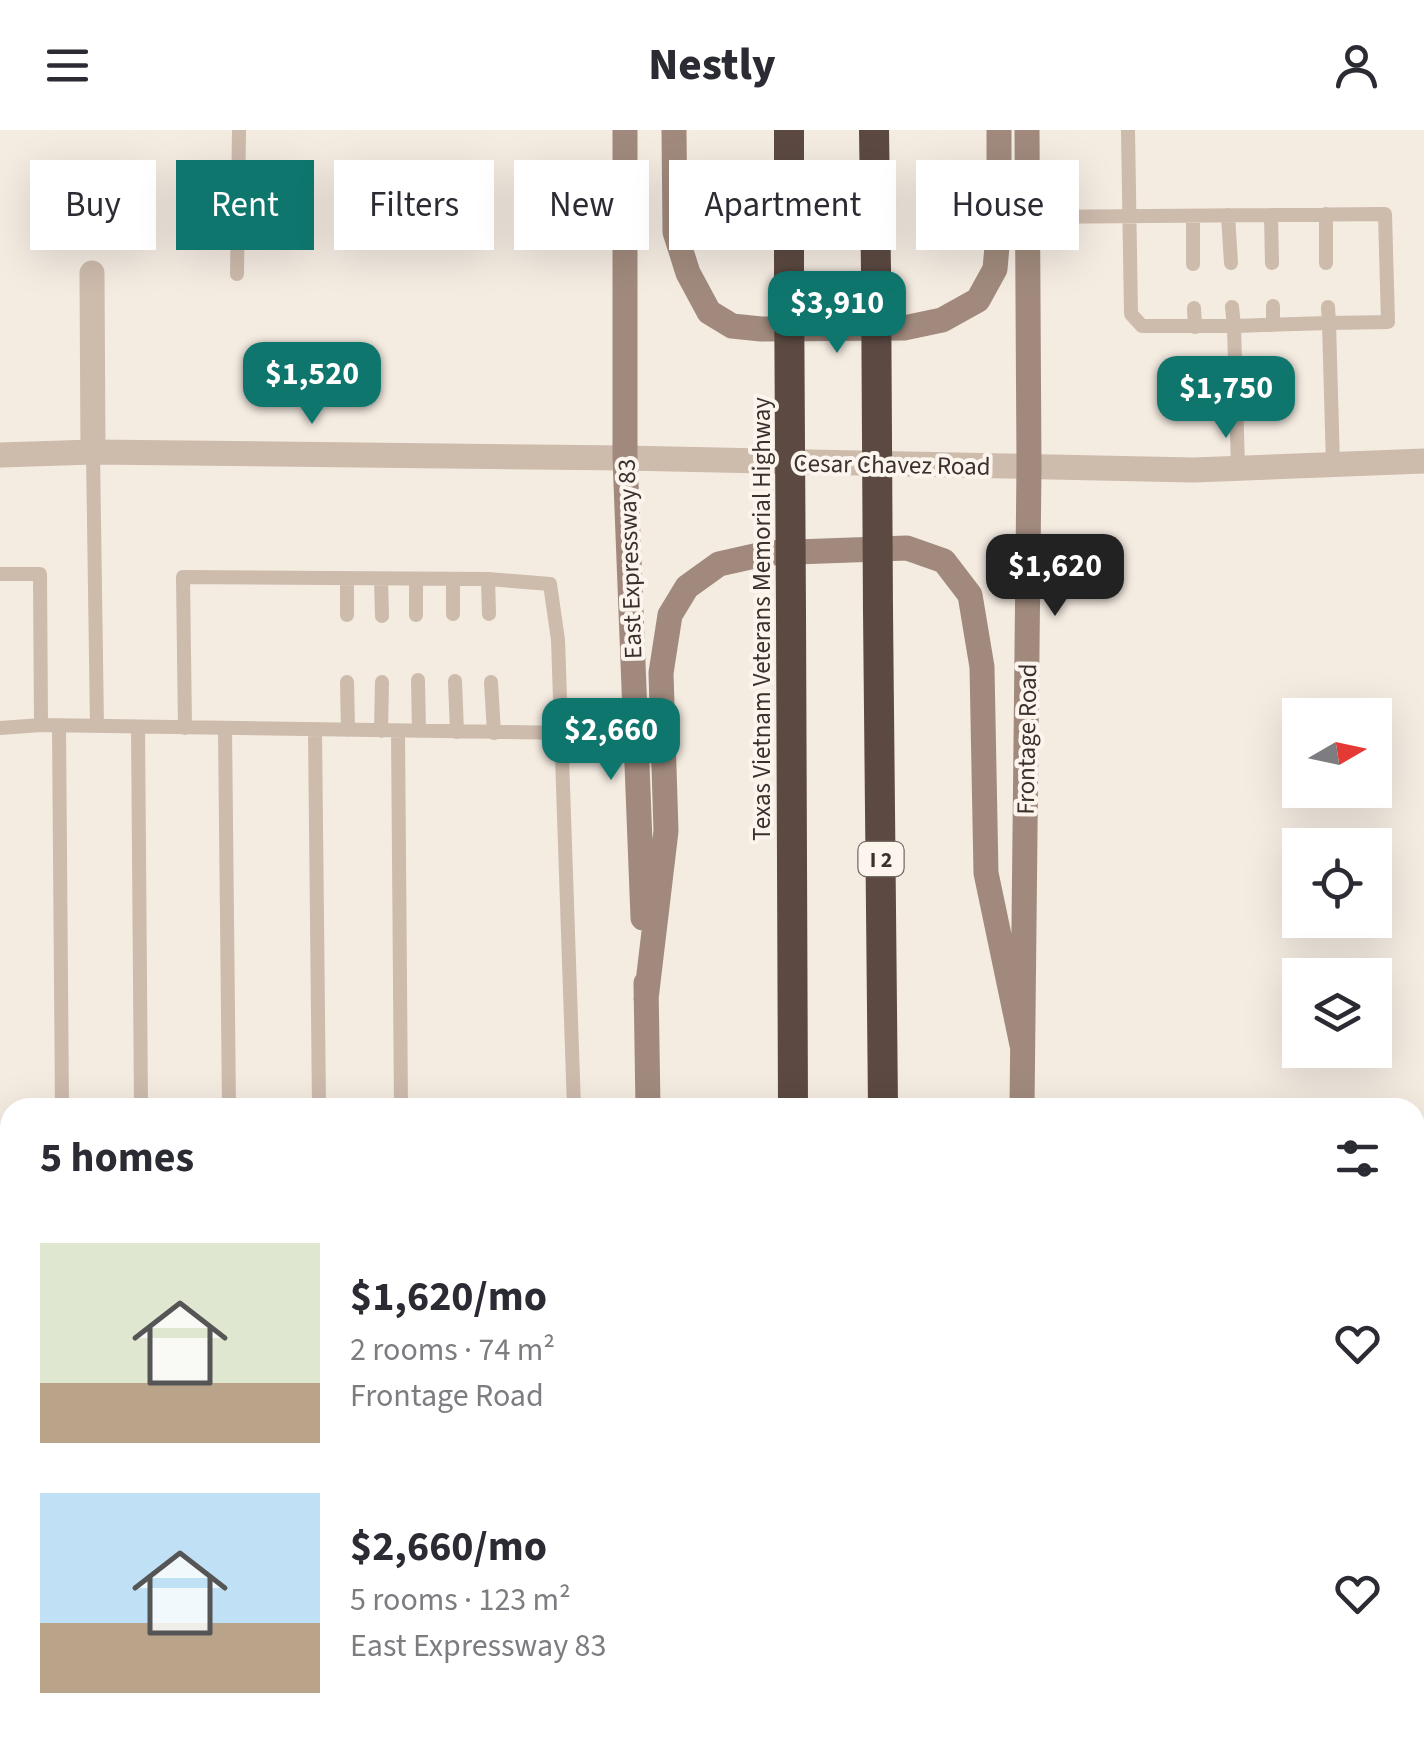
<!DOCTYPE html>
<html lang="en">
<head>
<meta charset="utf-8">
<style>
	body { margin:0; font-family:"Source Sans 3",sans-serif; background:#f7f7f7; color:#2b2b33; height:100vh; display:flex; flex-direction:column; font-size:38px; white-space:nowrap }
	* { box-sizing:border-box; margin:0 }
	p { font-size:32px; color:#7c7c81 }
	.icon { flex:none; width:55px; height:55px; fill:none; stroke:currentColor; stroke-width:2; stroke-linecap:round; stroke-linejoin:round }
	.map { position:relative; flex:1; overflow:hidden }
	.side { position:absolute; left:0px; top:968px; width:1425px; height:642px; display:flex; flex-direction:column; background:#fff; border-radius:30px 30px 0 0; box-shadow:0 10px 40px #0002 }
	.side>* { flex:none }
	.top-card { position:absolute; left:30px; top:30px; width:1365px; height:90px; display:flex; gap:20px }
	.needle { width:65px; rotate:81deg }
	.buttons { position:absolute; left:1282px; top:568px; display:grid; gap:20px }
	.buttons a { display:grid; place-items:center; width:110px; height:110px; border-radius:0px; background:#fff; box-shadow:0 10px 40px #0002; font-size:50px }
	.price { position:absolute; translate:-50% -85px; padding:0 22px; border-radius:20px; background:#0f766e; color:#fff; font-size:32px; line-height:65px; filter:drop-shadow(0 2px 5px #0008) }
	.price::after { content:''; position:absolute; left:50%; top:60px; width:30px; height:22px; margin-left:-15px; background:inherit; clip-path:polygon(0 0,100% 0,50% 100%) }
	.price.selected { background:#222; color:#fff }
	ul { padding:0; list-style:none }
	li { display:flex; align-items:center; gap:30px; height:250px; padding:0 40px }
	li span { display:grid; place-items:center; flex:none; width:280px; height:200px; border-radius:0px; color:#555 }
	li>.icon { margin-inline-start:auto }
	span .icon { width:120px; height:120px; fill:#fffc; stroke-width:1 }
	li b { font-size:42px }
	h2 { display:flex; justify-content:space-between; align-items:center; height:120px; padding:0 40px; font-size:42px }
	.tag { padding:0 35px; border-radius:0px; background:#fff; box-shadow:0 10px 40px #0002; font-size:35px; line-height:90px }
	.tag.selected { background:#0f766e; color:#fff }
	header { display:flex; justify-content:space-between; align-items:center; height:130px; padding:0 40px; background:#fff; font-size:45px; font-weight:800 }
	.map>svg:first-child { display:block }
	.building { fill:#c8694b }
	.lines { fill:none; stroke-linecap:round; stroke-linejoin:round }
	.service { stroke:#cdbbac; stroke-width:14 }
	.minor { stroke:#cdbbac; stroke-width:25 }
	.tertiary { stroke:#cdbbac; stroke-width:25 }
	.secondary { stroke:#a18a7d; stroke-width:25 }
	.motorway { stroke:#5c4a42; stroke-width:30 }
	.motorway-bridge { stroke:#5c4a42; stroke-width:30 }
	.labels { text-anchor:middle; stroke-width:8; stroke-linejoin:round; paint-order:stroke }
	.shield { fill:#fbf5ee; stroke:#756b66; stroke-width:2.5 }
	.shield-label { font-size:22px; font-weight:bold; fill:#3b302b }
	.street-label { font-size:25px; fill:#3b302b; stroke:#fbf5ee }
</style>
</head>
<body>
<header><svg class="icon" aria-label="menu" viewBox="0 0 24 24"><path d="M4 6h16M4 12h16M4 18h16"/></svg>Nestly<svg class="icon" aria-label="person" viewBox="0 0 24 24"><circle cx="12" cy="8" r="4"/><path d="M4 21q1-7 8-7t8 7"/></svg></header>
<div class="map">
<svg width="1424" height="1609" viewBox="0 0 1424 1609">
	<rect width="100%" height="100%" fill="#f4ebe1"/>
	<!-- building -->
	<path class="building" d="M0,1400h10v200h431v9h-441z"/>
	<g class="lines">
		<!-- service -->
		<path class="service" d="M1128,0l3,184 11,12h92l-2,-19
			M1326,84v49
			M1228,85l3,48
			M1271,85l1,48
			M1193,86v48
			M1027,87l358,-3 3,108 -59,1 4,142
			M237,144l2,-144
			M1273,176v19
			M1194,178l1,19
			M93,322l4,274
			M1238,338l-4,-142 95,-3 -1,-16
			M0,444h40l1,151
			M347,448v37
			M381,449l1,37
			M416,449v36
			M453,449v35
			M488,449l1,35
			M418,550l1,51
			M455,551l2,51
			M347,552l1,48
			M491,552l3,51
			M59,596l3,382
			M138,597l3,381
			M0,598l41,-3 595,9
			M185,598l-2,-151 305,2 62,5 8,56 16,468
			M225,598l4,380
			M315,600l4,378
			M381,601l1,-49
			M398,601l3,377
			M1415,1066h9
			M0,1344h10
			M1415,1578h9
			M590,1600v9"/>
		<!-- minor -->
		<path class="minor" d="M92,143l1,179"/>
		<!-- tertiary -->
		<path class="tertiary" d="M0,325l93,-3 532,6 569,12 230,-9"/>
		<!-- secondary -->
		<path class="secondary" d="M625,0v328l18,460
			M674,0l1,102 13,41 21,39 23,14 29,3 143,-1 38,-8 36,-20 17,-31 4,-45v-94
			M646,853l2,125
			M646,869l20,-168 -5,-158 9,-58 17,-28 32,-23 49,-11 139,-5 37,13 26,34 12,72 4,206 36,172
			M1022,978l7,-641 -2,-337
			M654,1600v9
			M1020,1609v-9"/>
		<!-- motorway -->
		<path class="motorway" d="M789,0v145
			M874,0l2,140
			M878,481l5,497
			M791,485l2,493
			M889,1600v9
			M767,1609v-9
			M792,1609v-9"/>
		<!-- motorway-bridge -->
		<path class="motorway-bridge" d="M876,140l2,341
			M789,145l2,340"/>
	</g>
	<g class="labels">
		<!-- shield labels -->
		<rect class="shield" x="858.5" y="712" width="45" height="34" rx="8"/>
		<g class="shield-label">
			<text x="881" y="737">I 2</text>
		</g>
		<!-- street labels -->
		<g class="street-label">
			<text transform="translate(892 334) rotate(1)" y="9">Cesar Chavez Road</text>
			<text transform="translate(629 429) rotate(-92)" y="9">East Expressway 83</text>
			<text transform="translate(761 489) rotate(-90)" y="9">Texas Vietnam Veterans Memorial Highway</text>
			<text transform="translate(1026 609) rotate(-89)" y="9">Frontage Road</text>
		</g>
	</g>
</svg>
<div class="buttons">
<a><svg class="needle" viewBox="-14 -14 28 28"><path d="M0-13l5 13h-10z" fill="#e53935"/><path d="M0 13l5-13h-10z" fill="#7c7c81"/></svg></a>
<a><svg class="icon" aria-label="locate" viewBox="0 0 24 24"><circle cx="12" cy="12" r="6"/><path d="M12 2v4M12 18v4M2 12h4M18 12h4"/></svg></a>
<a><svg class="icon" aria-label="layers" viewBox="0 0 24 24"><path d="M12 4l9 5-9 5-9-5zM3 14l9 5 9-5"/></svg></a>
</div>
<b class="price" style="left:837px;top:226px">$3,910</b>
<b class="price" style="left:312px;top:297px">$1,520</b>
<b class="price" style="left:1226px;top:311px">$1,750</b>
<b class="price selected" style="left:1055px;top:489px">$1,620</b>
<b class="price" style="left:611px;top:653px">$2,660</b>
<div class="top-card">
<a class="tag">Buy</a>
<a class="tag selected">Rent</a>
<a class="tag">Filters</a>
<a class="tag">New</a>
<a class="tag">Apartment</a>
<a class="tag">House</a>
</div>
<section class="side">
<h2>5 homes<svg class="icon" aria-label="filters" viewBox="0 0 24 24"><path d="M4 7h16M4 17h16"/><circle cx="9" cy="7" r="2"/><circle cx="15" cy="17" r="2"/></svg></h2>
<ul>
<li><span style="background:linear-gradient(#dfe7d0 70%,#b9a48a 0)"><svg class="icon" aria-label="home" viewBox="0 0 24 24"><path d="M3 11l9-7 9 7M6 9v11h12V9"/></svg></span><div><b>$1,620/mo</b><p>2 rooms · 74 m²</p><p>Frontage Road</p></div><svg class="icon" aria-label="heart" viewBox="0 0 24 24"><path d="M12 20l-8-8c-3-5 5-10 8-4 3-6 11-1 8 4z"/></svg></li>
<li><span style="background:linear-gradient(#bfe0f5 65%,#b9a48a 0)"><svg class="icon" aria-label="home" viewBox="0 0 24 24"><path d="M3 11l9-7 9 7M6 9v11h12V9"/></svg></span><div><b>$2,660/mo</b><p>5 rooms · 123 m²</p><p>East Expressway 83</p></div><svg class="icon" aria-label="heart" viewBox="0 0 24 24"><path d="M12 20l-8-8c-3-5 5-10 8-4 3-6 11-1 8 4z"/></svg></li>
</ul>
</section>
</div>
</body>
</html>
